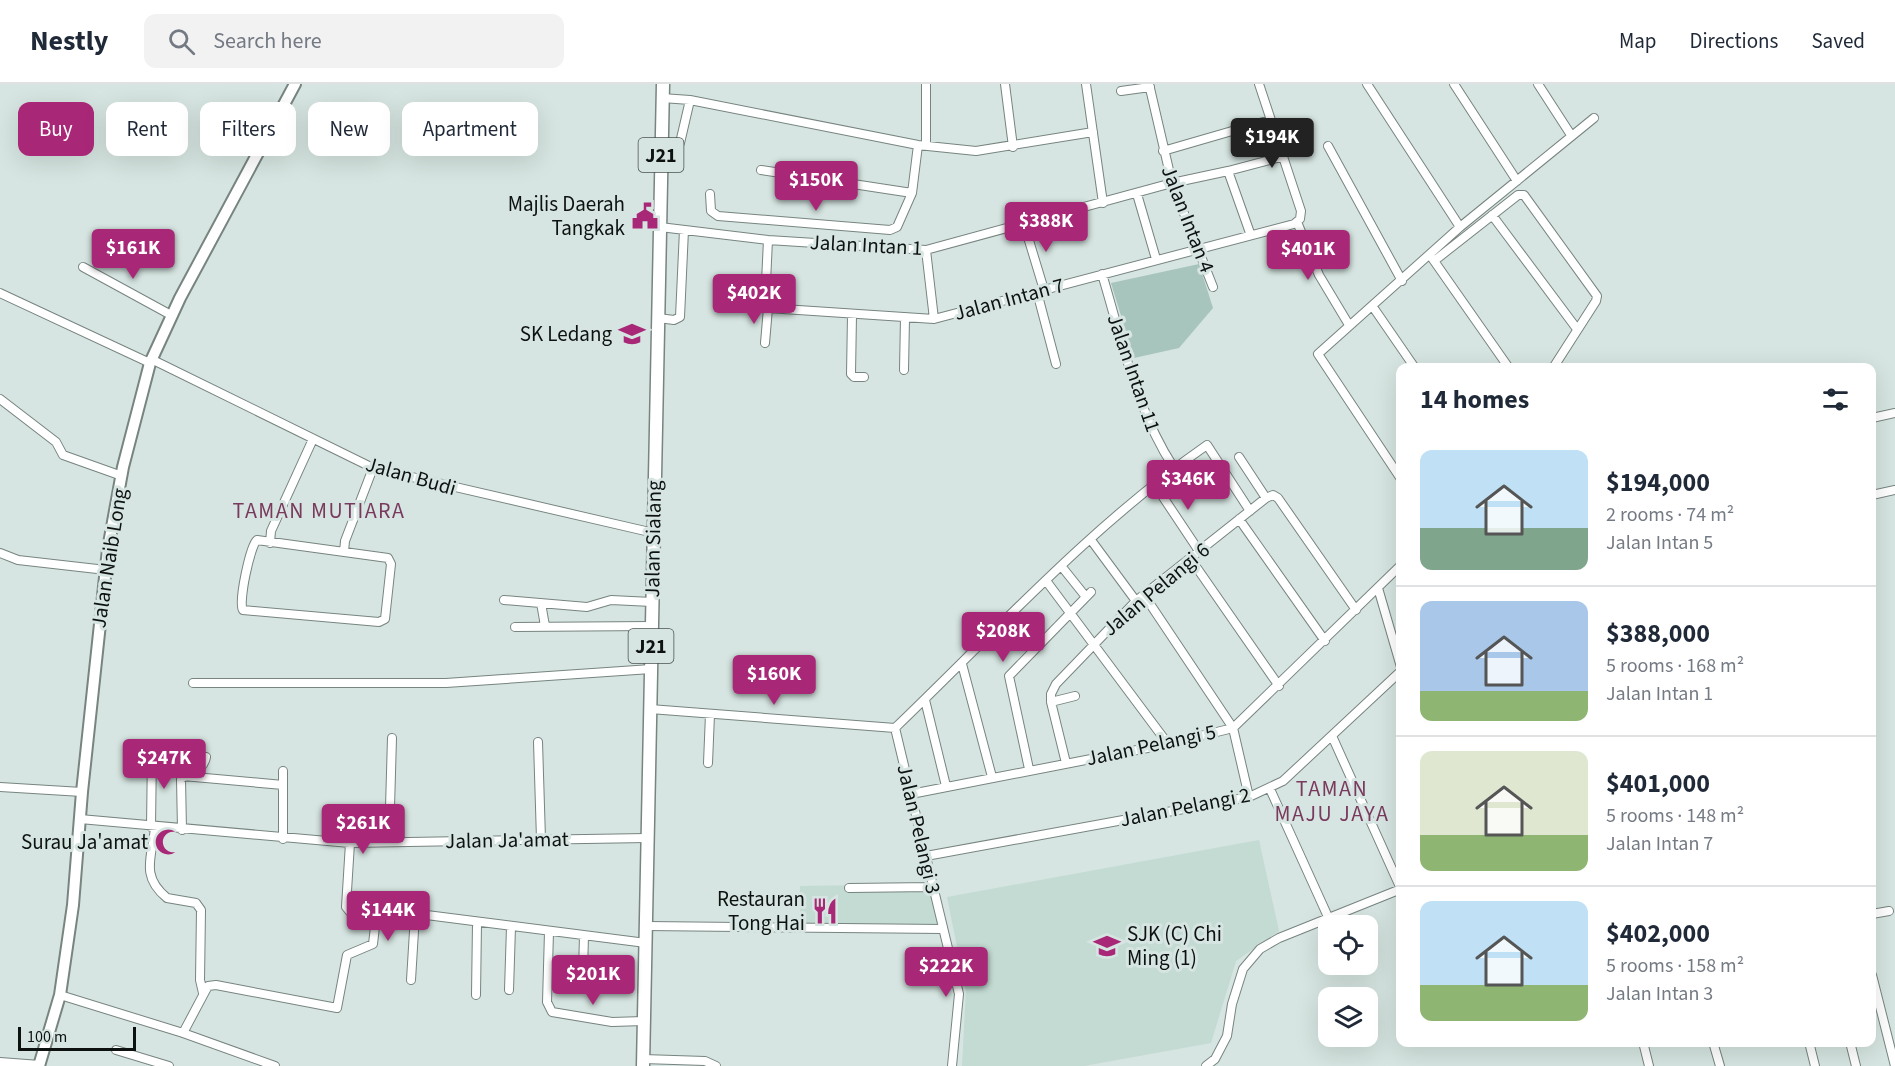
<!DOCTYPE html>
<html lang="en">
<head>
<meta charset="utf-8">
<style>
	body { margin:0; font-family:"Source Sans 3",sans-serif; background:#f2f2f3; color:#1f2937; height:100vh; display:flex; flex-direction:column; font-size:22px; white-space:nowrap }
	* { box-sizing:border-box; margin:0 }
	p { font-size:20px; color:#747a83 }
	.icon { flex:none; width:33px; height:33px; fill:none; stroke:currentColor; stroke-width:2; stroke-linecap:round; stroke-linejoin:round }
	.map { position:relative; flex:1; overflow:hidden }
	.sheet { position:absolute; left:1396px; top:279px; width:480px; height:684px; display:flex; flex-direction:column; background:#fff; border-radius:12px; box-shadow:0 6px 24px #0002 }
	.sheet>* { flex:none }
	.hud { position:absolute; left:18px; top:18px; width:570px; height:54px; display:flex; gap:12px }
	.fabs { position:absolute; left:1318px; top:831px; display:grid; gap:12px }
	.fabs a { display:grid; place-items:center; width:60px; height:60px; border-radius:12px; background:#fff; box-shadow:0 6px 24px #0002; font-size:30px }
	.scale { position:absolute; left:18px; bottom:15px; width:118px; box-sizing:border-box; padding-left:6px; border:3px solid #0d1211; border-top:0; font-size:16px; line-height:21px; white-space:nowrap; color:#0d1211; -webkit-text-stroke:4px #d6e5e1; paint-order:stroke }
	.price { position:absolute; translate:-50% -51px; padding:0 14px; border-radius:6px; background:#a82877; color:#fff; font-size:20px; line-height:39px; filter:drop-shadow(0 2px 3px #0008) }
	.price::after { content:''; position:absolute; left:50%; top:36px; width:18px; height:14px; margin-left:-9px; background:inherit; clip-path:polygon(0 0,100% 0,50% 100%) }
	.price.selected { background:#222; color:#fff }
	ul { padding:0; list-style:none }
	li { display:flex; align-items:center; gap:18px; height:150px; padding:0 24px }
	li+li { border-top:2px solid #e0e1e3 }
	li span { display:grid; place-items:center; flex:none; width:168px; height:120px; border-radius:12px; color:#555 }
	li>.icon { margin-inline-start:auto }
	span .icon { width:72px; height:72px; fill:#fffc; stroke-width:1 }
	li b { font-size:26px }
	h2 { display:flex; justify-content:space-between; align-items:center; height:72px; padding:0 24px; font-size:26px }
	.chip { padding:0 21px; border-radius:12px; background:#fff; box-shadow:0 6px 24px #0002; font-size:21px; line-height:54px }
	.chip.selected { background:#a82877; color:#fff }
	header { display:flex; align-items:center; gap:36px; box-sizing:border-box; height:84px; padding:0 30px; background:#fff; border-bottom:2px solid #e0e1e3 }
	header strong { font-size:28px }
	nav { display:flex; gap:33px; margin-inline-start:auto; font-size:21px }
	.search { width:420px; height:54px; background:#f2f2f3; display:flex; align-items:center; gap:15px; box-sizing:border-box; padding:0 21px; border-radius:12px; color:#747a83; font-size:22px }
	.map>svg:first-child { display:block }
	.built { fill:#c3dbd3 }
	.green { fill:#a7c5bc }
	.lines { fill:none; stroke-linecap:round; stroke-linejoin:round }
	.street-casing { stroke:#778480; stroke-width:10 }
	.secondary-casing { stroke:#778480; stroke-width:14 }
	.primary-casing { stroke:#778480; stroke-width:15 }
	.street { stroke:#fff; stroke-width:8 }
	.secondary { stroke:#fff; stroke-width:10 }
	.primary { stroke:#fff; stroke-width:12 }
	.labels { text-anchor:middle; stroke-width:6; stroke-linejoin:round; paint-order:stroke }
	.shield { fill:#d6e5e1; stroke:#49514f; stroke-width:1.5 }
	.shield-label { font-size:20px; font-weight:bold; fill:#0d1211 }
	.poi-label { font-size:21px; fill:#0d1211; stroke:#d6e5e1; text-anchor:end }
	.street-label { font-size:21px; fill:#0d1211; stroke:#d6e5e1 }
	.neighbourhood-label { font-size:22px; letter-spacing:1.5px; fill:#7a3a5d; stroke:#d6e5e1 }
</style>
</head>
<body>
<header>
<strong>Nestly</strong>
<div class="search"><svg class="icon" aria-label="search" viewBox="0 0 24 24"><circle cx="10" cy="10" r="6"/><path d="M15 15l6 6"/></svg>Search here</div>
<nav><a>Map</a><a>Directions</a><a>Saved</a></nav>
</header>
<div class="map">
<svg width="1895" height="982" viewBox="0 0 1895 982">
	<rect width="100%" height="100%" fill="#d6e5e1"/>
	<!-- built -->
	<path class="built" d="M1259,756l20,91 -43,30 -25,82 -127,23h-122l4,-75 -19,-94z
		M928,800l13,48 -141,-2v-44z"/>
	<!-- green -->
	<path class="green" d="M1199,180l14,44 -34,40 -45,10 -23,-75z"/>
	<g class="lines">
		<!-- street casing -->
		<g class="street-casing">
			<path id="street" d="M1005,0l8,63
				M1086,0l17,119
				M1149,0l23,99 41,104
				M1367,0l93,143
				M1454,0l63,97
				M1538,0l33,51
				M1121,7l29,-4
				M662,14l28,2 228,45 58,6 117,-19
				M926,61v-61
				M661,62h14l5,-3 10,-43
				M1328,62l74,135
				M1163,67l107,-31
				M761,86l151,23 6,-48
				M710,110l1,17 7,5 172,14 7,-3 15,-34
				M1137,110l19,65
				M1492,131l85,114
				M1297,138l22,53 30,50
				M1024,140l20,66
				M660,143l108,13 158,10 246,-67 56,-12
				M1250,149l-22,-62 53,-14
				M768,156l-3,63 3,5 166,11 360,-95 6,-5 1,-8 -42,-127
				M926,166l8,69
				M1432,174l77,110
				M1434,177l84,-66h6l73,101 -1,5 -43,67
				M83,183l88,48
				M1102,190c20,66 34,136 72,194
				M1037,208l19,72
				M0,209l150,70
				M1373,223l42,61
				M852,231l-1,59 3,3h10
				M658,234l16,2 6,-3 4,-87
				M765,259l3,-35
				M151,275l222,109 281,65
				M904,286l1,-52
				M0,315l56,43 7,13 59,21
				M1872,334l23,-5
				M1239,373l27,41
				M1401,395l-83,-125 142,-127 134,-109
				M1155,401l44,66
				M1872,411l23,-5
				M1239,435l86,122
				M257,456l131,18 3,6 -6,55 -6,3 -136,-12c-5,-7 7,-64 14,-70z
				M1091,456l45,61
				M270,459l1,-12 42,-92
				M344,468l1,-11 28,-73
				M0,469l18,7 88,10
				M1190,474l89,128
				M1062,483l24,30
				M1047,498l121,162
				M1378,504l23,79
				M1144,511l89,133 16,69
				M504,516l83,7 24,-7 41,2
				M541,519l4,23
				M515,543l137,-1
				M962,580l30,113
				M193,599h253l205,-14
				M925,616l21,86
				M1051,618l24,-6
				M650,625l245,19
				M895,644c100,-96 197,-203 312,-283l43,66
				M895,644l64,266 -7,72
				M1332,652l69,153
				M538,658l3,97
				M708,679l2,-49
				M1066,679l-15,-61v-8l5,-10 80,-83 130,-103 7,-3 5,3 78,112
				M1029,685l-20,-93 82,-84
				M183,692l100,9
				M0,703l82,5
				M1270,705l59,130
				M911,710l257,-50 65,-16 168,-163
				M80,735l270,24 297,-5
				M151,743l1,-75
				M155,744c-3,29 -15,48 12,70l29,5 5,7 -1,70 3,13
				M182,746l-1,-51c10,-8 22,-7 25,-22
				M283,755v-68
				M389,758l3,-104
				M350,759l-4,64 4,5 26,6
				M926,772l323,-59 34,-16 118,-110
				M849,804l83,-1
				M1872,830l17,-3
				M646,842l297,3
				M549,848l-2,70 5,10 60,10 32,-1
				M583,888l1,-36
				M1872,891l23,91
				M411,896l4,-65
				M509,906l2,-63
				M60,911l123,38 92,33
				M476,911l1,-72
				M183,949l25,-47 8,-1 121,23 10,-53 26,-11 3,-26 5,-6h22l243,31
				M1643,958l6,24
				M1713,958l7,24
				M1809,958l6,24
				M1850,958l6,24
				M116,966l53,16
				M643,975l62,2 11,5
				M0,978l40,3
				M1206,982l9,-7 12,-23 5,-32 11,-35 17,-20 19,-11 122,-49"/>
		</g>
		<!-- secondary casing -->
		<g class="secondary-casing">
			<path id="secondary" d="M39,982l21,-71 13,-90 9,-113 26,-243 15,-82 27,-104 30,-65 115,-214"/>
		</g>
		<!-- primary casing -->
		<g class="primary-casing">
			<path id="primary" d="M643,982l20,-982"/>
		</g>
		<!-- street -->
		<use href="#street" class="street"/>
		<!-- secondary -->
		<use href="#secondary" class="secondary"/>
		<!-- primary -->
		<use href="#primary" class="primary"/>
	</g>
	<!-- icons -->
	<defs>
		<g id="civic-bare" transform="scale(2.07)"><path d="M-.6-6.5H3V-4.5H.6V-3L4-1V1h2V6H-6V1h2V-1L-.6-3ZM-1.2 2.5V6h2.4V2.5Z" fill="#a82877" stroke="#d6e5e1" stroke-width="2.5" paint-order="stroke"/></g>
		<g id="school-bare" transform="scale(2.07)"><path d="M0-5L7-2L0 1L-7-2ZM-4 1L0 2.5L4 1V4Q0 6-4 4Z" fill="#a82877" stroke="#d6e5e1" stroke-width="2.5" paint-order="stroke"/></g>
		<g id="mosque-bare" transform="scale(2.07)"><path d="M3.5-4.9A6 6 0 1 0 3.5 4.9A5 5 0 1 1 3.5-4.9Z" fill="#a82877" stroke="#d6e5e1" stroke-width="2.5" paint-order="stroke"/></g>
		<g id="restaurant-bare" transform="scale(2.07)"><path d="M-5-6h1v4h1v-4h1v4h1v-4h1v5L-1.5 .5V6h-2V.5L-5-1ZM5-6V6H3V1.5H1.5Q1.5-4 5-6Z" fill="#a82877" stroke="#d6e5e1" stroke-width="2.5" paint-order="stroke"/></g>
	</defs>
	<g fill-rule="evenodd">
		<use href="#civic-bare" x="645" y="132"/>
		<use href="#school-bare" x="632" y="250"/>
		<use href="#mosque-bare" x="168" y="758"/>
		<use href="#restaurant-bare" x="825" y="827"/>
		<use href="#school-bare" x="1107" y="862"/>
	</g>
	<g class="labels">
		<!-- shield labels -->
		<g class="shield">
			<rect x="638.5" y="54" width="45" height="34" rx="4.5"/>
			<rect x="628.5" y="545" width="45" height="34" rx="4.5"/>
		</g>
		<g class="shield-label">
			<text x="661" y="78">J21</text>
			<text x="651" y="569">J21</text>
		</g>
		<!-- poi labels -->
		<g class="poi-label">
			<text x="625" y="127">Majlis Daerah<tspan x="625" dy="24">Tangkak</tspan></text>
			<text x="612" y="257">SK Ledang</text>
			<text x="148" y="765">Surau Ja'amat</text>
			<text x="805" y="822">Restauran<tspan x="805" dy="24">Tong Hai</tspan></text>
			<text x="1127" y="857" text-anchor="start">SJK (C) Chi<tspan x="1127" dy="24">Ming (1)</tspan></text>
		</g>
		<!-- street labels -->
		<g class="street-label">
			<text transform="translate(1188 135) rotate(69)" y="7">Jalan Intan 4</text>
			<text transform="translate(866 161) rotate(3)" y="7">Jalan Intan 1</text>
			<text transform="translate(1009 215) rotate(-15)" y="7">Jalan Intan 7</text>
			<text transform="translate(1134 289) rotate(71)" y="7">Jalan Intan 11</text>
			<text transform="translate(411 392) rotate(16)" y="7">Jalan Budi</text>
			<text transform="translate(653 455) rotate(-89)" y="7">Jalan Sialang</text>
			<text transform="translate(109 474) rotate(-81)" y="7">Jalan Naib Long</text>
			<text transform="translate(1156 505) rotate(-40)" y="7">Jalan Pelangi 6</text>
			<text transform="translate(1151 661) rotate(-12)" y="7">Jalan Pelangi 5</text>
			<text transform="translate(1185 723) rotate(-11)" y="7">Jalan Pelangi 2</text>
			<text transform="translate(919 745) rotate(77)" y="7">Jalan Pelangi 3</text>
			<text transform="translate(507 756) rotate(-1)" y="7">Jalan Ja'amat</text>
		</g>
		<!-- neighbourhood labels -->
		<g class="neighbourhood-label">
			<text x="319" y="434">TAMAN MUTIARA</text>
			<text x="1332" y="712">TAMAN<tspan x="1332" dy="25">MAJU JAYA</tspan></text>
		</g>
	</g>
</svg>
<div class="fabs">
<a><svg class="icon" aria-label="locate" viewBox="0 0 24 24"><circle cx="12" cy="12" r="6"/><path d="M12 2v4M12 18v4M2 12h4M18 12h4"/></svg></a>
<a><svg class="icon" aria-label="layers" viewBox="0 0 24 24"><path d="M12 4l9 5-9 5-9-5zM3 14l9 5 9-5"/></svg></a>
</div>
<div class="scale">100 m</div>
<b class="price selected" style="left:1272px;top:85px">$194K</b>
<b class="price" style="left:816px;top:128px">$150K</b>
<b class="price" style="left:1046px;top:169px">$388K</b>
<b class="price" style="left:133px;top:196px">$161K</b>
<b class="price" style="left:1308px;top:197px">$401K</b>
<b class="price" style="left:754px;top:241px">$402K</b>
<b class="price" style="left:1188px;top:427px">$346K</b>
<b class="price" style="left:1003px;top:579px">$208K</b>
<b class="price" style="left:774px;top:622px">$160K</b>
<b class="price" style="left:164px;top:706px">$247K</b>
<b class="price" style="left:363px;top:771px">$261K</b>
<b class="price" style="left:388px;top:858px">$144K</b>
<b class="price" style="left:946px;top:914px">$222K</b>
<b class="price" style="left:593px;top:922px">$201K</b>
<div class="hud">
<a class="chip selected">Buy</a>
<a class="chip">Rent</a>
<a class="chip">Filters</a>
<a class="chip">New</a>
<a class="chip">Apartment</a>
</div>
<section class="sheet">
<h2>14 homes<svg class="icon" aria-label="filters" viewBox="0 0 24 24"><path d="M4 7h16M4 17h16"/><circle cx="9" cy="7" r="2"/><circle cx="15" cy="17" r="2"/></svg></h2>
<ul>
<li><span style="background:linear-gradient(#bfe0f5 65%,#7fa58c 0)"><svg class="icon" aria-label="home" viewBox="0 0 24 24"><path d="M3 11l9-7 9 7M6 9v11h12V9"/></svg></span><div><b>$194,000</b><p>2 rooms · 74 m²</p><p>Jalan Intan 5</p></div></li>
<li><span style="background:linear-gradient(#a9c7e8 75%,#8fb573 0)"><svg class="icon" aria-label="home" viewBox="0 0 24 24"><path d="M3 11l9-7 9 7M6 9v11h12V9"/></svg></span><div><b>$388,000</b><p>5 rooms · 168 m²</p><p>Jalan Intan 1</p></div></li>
<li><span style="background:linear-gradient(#dfe7d0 70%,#8fb573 0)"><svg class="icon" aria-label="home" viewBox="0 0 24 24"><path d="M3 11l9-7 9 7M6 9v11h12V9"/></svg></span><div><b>$401,000</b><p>5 rooms · 148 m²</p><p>Jalan Intan 7</p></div></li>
<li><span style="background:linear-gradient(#bfe0f5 70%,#8fb573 0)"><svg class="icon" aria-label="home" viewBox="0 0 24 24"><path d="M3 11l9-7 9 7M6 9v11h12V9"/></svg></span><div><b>$402,000</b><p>5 rooms · 158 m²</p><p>Jalan Intan 3</p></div></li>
</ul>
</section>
</div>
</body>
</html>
